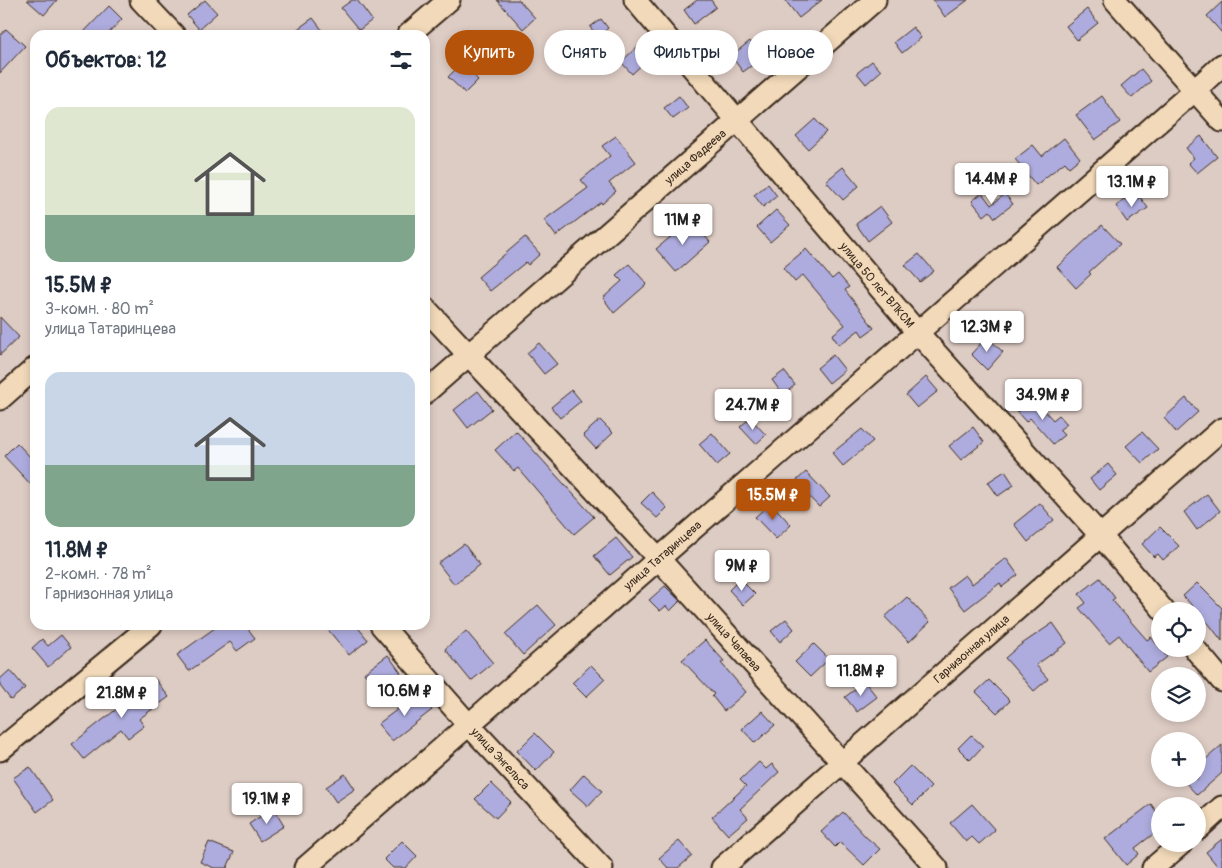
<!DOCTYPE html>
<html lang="ru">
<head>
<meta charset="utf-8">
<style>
	body { margin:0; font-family:Pangolin,sans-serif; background:#f2f2f3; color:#1f2937; height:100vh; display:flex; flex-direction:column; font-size:19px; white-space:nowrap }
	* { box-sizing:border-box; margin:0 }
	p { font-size:16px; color:#747a83 }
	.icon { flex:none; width:28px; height:28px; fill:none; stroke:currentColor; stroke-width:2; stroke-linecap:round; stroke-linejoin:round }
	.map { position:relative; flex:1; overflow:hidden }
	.sheet { position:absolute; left:30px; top:30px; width:400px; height:600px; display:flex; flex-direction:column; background:#fff; border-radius:15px; box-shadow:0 2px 8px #0003 }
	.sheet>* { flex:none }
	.banner { position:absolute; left:445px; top:30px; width:475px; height:45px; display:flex; gap:10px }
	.fabs { position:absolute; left:1151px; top:602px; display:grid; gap:10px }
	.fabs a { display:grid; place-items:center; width:55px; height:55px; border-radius:50%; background:#fff; box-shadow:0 2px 8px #0003; font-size:25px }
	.price { position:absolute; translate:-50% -42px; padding:0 11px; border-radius:5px; background:#fff; color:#222; font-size:16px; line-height:32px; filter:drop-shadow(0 1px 2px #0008) }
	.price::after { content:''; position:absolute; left:50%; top:30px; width:15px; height:11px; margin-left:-8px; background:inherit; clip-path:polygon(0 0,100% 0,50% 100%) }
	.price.on { background:#b45309; color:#fff }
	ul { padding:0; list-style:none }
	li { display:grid; align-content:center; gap:10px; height:265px; padding:0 15px }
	li span { display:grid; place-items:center; height:155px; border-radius:15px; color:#555 }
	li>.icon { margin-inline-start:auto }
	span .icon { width:90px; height:90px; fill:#fffc; stroke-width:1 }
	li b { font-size:21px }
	h2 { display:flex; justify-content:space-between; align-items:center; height:60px; padding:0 15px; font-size:21px }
	.pill { padding:0 18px; border-radius:22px; background:#fff; box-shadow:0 2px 8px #0003; font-size:18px; line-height:45px }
	.pill.on { background:#b45309; color:#fff }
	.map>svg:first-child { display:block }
	.building { fill:#aeacde; stroke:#3b2a1e }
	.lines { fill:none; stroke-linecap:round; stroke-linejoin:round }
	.minor-casing { stroke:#3b2a1e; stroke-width:25 }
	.minor { stroke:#f1d9b9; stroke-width:21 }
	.labels { text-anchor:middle; stroke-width:4; stroke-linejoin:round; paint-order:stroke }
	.street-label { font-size:12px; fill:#3b2a1e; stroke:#f1d9b9 }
</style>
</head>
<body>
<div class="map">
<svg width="1222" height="868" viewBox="0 0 1222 868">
	<rect width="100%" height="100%" fill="#ddccc4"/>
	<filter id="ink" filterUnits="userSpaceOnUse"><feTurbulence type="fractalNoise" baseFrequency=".02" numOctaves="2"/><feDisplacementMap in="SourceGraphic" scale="10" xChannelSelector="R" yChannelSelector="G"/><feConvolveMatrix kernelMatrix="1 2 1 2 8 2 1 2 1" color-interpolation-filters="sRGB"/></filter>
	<g filter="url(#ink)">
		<!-- building -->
		<path class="building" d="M27,0h30l-13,15z
			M205,0l12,13 -18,16 -12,-14z
			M352,0h5l15,20 -13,10 -18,-22z
			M497,0h22l16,18 -12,11z
			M697,0h14l5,7 -22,17 -10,-14z
			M785,0h37l-23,18z
			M933,0h35l-23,17z
			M1222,2v31l-15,-17z
			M109,6l13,13 -15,16h-26z
			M1087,9l11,14 -21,17 -11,-14z
			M313,18l13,17h-37z
			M601,19l7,9 -10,9 -8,-10z
			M913,27l8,11 -19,15 -8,-11z
			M6,29l19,17 -25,27v-37z
			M750,41l13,16 -20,15 -12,-16z
			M639,45l11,12 -18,17 -11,-12z
			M872,61l9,10 -15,13 -9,-11z
			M462,63l16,17 -13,13 -17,-16z
			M1141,69l10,12 -19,17 -11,-12z
			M679,96l9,12 -15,11 -9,-11z
			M1102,96l18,26 -25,18 -19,-25z
			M815,119l11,13 -18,17 -12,-13z
			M616,136l20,26 -27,21 7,8 -14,13 -1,-2 -45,34 -12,-16 44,-32 -7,-8 29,-24 -8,-10z
			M1201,136l16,21 -20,16 -9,-10 6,-5 -8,-10z
			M1064,138l16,20 -11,9 -4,-5 -29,23 -21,-26 18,-14 9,11z
			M843,167l16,19 -16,14 -17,-19z
			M768,184l9,12 -14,11 -9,-12z
			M982,193l9,12 14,-11 8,10 -18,14 -5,-7 -6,5 -12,-15z
			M1128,197l4,5 8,-5 8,11 -21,14 -11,-16z
			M880,206l12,16 -24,19 -12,-17z
			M776,210l14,15 -20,17 -13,-15z
			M691,220l19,22 -34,30 -20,-23z
			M1102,225l18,19 -31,28 2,2 -15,14 -19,-21z
			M525,237l15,17 -12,11 -2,-3 -36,29 -12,-14z
			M806,249l26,30 6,-5 11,13 -4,3 29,38 -11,8 -4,-6 -20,15 -7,-10 13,-10 -42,-50 -8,7 -12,-14z
			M919,254l15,17 -14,11 -15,-17z
			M629,264l18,20 -33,29 -11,-15 19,-17 -6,-6z
			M0,317l19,20 -19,18z
			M987,337l16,15 -16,18 -16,-16z
			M539,343l18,21 -13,10 -17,-21z
			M833,355l12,15 -16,13 -12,-15z
			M784,371l11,14 -12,10 -11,-15z
			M926,377l12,14 -21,17 -11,-13z
			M572,390l9,11 -21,17 -9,-11z
			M478,391l14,18 -24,19 -14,-18z
			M1033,398l20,22 6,-5 8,9 -8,6 5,5 -11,9 -23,-26 -4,4 -9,-10z
			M1186,398l12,14 -22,20 -12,-14z
			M750,418l16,17 -10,9 -16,-17z
			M600,420l13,13 -17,16 -13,-14z
			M973,427l11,15 -23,18 -12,-14z
			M862,429l11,12 -30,25 -11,-13z
			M516,431l78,86 -20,17 -56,-66 -4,3 -19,-21z
			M1142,432l16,17 -16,14 -16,-17z
			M712,433l18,21 -13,11 -18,-21z
			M17,443l18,19v27l-31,-33z
			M1108,464l9,11 -18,15 -9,-11z
			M1005,471l9,14 -16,11 -10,-14z
			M806,472l24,25 -11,10 -24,-25z
			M652,492l15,16 -10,10 -16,-15z
			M1207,494l13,17 -23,19 -13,-18z
			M771,503l20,22 -15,14 -21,-22z
			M1040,503l14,17 -26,22 -14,-18z
			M1160,527l19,19 -16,14 -5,-6 -4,3 -12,-13z
			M616,538l16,19 -22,18 -16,-19z
			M464,544l16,21 -26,19 -16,-21z
			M1006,558l12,17 -16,12 -2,-4 -35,27 -17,-22 17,-13 7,9z
			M1100,578l15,20 -3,2 35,40 4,-3 16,20 -19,15 -29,-37 -10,8 -30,-35 7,-5 -7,-9z
			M740,579l15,15 -12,11 -14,-15z
			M1197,583l25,25v33l-13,-17 -26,-28z
			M665,586l15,15 -10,10 -4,-5 -6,5 -11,-11z
			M907,597l23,25 -21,20 -24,-25z
			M538,605l18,20 -33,30 -18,-21z
			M786,619l8,10 -14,13 -9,-11z
			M1053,623l14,20 -31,22 12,14 -14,12 -29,-33 14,-12z
			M219,625h26l10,13 -18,13 -7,-9 -41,29 -12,-16z
			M324,625h32l12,15 -19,15z
			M466,631l27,32 -22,18 -26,-32z
			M61,635l10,12 -23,20 -16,-19 10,-9 6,7z
			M705,640l19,21 -3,2 25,29 -22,19 -12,-15 2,-2 -32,-34z
			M814,644l15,15 -19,18 -15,-15z
			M388,655l13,18 -23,18 -14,-18z
			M591,665l14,14 -19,18 -14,-14z
			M10,670l15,18 -14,12 -11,-14v-7z
			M155,679l14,18 -30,22 5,7 -16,12 -7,-9 -37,30 -12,-15z
			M989,680l21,21 -13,12 -21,-21z
			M865,682l12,15 -20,15 -12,-15z
			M419,693l13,17 -40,31 -14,-17z
			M762,711l13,14 -20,18 -13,-14z
			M535,733l19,19 -18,19 -19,-20z
			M971,735l12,11 -13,14 -12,-12z
			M1222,745v28l-25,22 -15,-16h16v-13z
			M759,762l7,7 6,-5 7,8 -39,37 8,9 -20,17 -16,-18 34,-31 -6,-6z
			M910,766l21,21 -18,18 -21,-21z
			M30,767l23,33 -16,12 -24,-34z
			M345,774l10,15 -19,13 -10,-15z
			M584,774l18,17 -14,15 -18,-16z
			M491,783l20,19 -15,16 -21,-19z
			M972,804l23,26 -16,14 -7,-7 -6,5 -16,-19z
			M1151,804l9,13v12l-25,19 4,6 -13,11 -21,-26z
			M273,808l11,18 -24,15 -11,-17z
			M843,812l23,25 14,12 -16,16 -24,-23 -5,5 -14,-15z
			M1222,839v29h-3l-13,-16z
			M402,841l15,15 -11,12h-13l-9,-9z
			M679,841l13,15 -14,12h-10l-9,-10z
			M209,842l25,10 -7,16h-13l-14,-6z"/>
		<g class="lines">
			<!-- minor casing -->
			<g class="minor-casing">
				<g id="minor">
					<path d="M141,0l33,35"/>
					<path id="s1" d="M635,0l282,332 184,204 63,75"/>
					<path d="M1115,0l107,121"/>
					<path d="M408,35l41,-35"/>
					<path id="s2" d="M425,308l234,251 278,309"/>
					<path id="s3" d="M425,393l450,-393"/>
					<path d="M0,399l35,-31"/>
					<path id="s4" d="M381,625l87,99 134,144"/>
					<path d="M1195,649l27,32"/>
					<path d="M0,750l151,-125"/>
					<path d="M1198,829l24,-22"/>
					<path id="s5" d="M305,868l890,-778 27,-25"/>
					<path id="s6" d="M722,868l500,-439"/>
					<path d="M1153,868l28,-24"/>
				</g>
			</g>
			<!-- minor -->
			<use href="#minor" class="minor"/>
		</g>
	</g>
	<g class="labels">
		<!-- street labels -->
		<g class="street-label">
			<text dy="4" stroke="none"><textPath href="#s3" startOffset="359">улица Фадеева</textPath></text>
			<text dy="4" stroke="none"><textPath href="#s1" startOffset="374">улица 50 лет ВЛКСМ</textPath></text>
			<text dy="4" stroke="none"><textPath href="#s5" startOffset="475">улица Татаринцева</textPath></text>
			<text dy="4" stroke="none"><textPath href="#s2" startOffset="455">улица Чапаева</textPath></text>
			<text dy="4" stroke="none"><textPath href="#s6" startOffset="332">Гарнизонная улица</textPath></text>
			<text dy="4" stroke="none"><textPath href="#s4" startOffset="179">улица Энгельса</textPath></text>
		</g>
	</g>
</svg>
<div class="fabs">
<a><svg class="icon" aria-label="locate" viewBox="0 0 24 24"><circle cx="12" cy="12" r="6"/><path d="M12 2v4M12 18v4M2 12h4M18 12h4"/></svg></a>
<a><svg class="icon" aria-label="layers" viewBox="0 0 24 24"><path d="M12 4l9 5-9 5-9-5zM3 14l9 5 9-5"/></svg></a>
<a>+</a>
<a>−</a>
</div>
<b class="price" style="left:992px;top:205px">14.4M ₽</b>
<b class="price" style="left:1132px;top:208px">13.1M ₽</b>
<b class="price" style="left:683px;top:246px">11M ₽</b>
<b class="price" style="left:987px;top:353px">12.3M ₽</b>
<b class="price" style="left:1043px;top:421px">34.9M ₽</b>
<b class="price" style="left:753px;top:431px">24.7M ₽</b>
<b class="price on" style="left:773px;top:521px">15.5M ₽</b>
<b class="price" style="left:742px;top:592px">9M ₽</b>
<b class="price" style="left:861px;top:697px">11.8M ₽</b>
<b class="price" style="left:405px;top:717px">10.6M ₽</b>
<b class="price" style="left:122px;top:719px">21.8M ₽</b>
<b class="price" style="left:267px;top:825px">19.1M ₽</b>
<div class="banner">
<a class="pill on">Купить</a>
<a class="pill">Снять</a>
<a class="pill">Фильтры</a>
<a class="pill">Новое</a>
</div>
<section class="sheet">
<h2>Объектов: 12<svg class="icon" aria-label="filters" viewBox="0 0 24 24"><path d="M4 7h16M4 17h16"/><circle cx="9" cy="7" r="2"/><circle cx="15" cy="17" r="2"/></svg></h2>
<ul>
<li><span style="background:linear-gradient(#dfe7d0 70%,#7fa58c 0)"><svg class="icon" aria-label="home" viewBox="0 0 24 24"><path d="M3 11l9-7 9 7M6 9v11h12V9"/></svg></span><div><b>15.5M ₽</b><p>3-комн. · 80 m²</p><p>улица Татаринцева</p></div></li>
<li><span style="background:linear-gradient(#c9d6e8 60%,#7fa58c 0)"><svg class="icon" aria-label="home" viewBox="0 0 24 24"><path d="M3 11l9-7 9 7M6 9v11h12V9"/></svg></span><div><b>11.8M ₽</b><p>2-комн. · 78 m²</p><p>Гарнизонная улица</p></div></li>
</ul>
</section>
</div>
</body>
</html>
